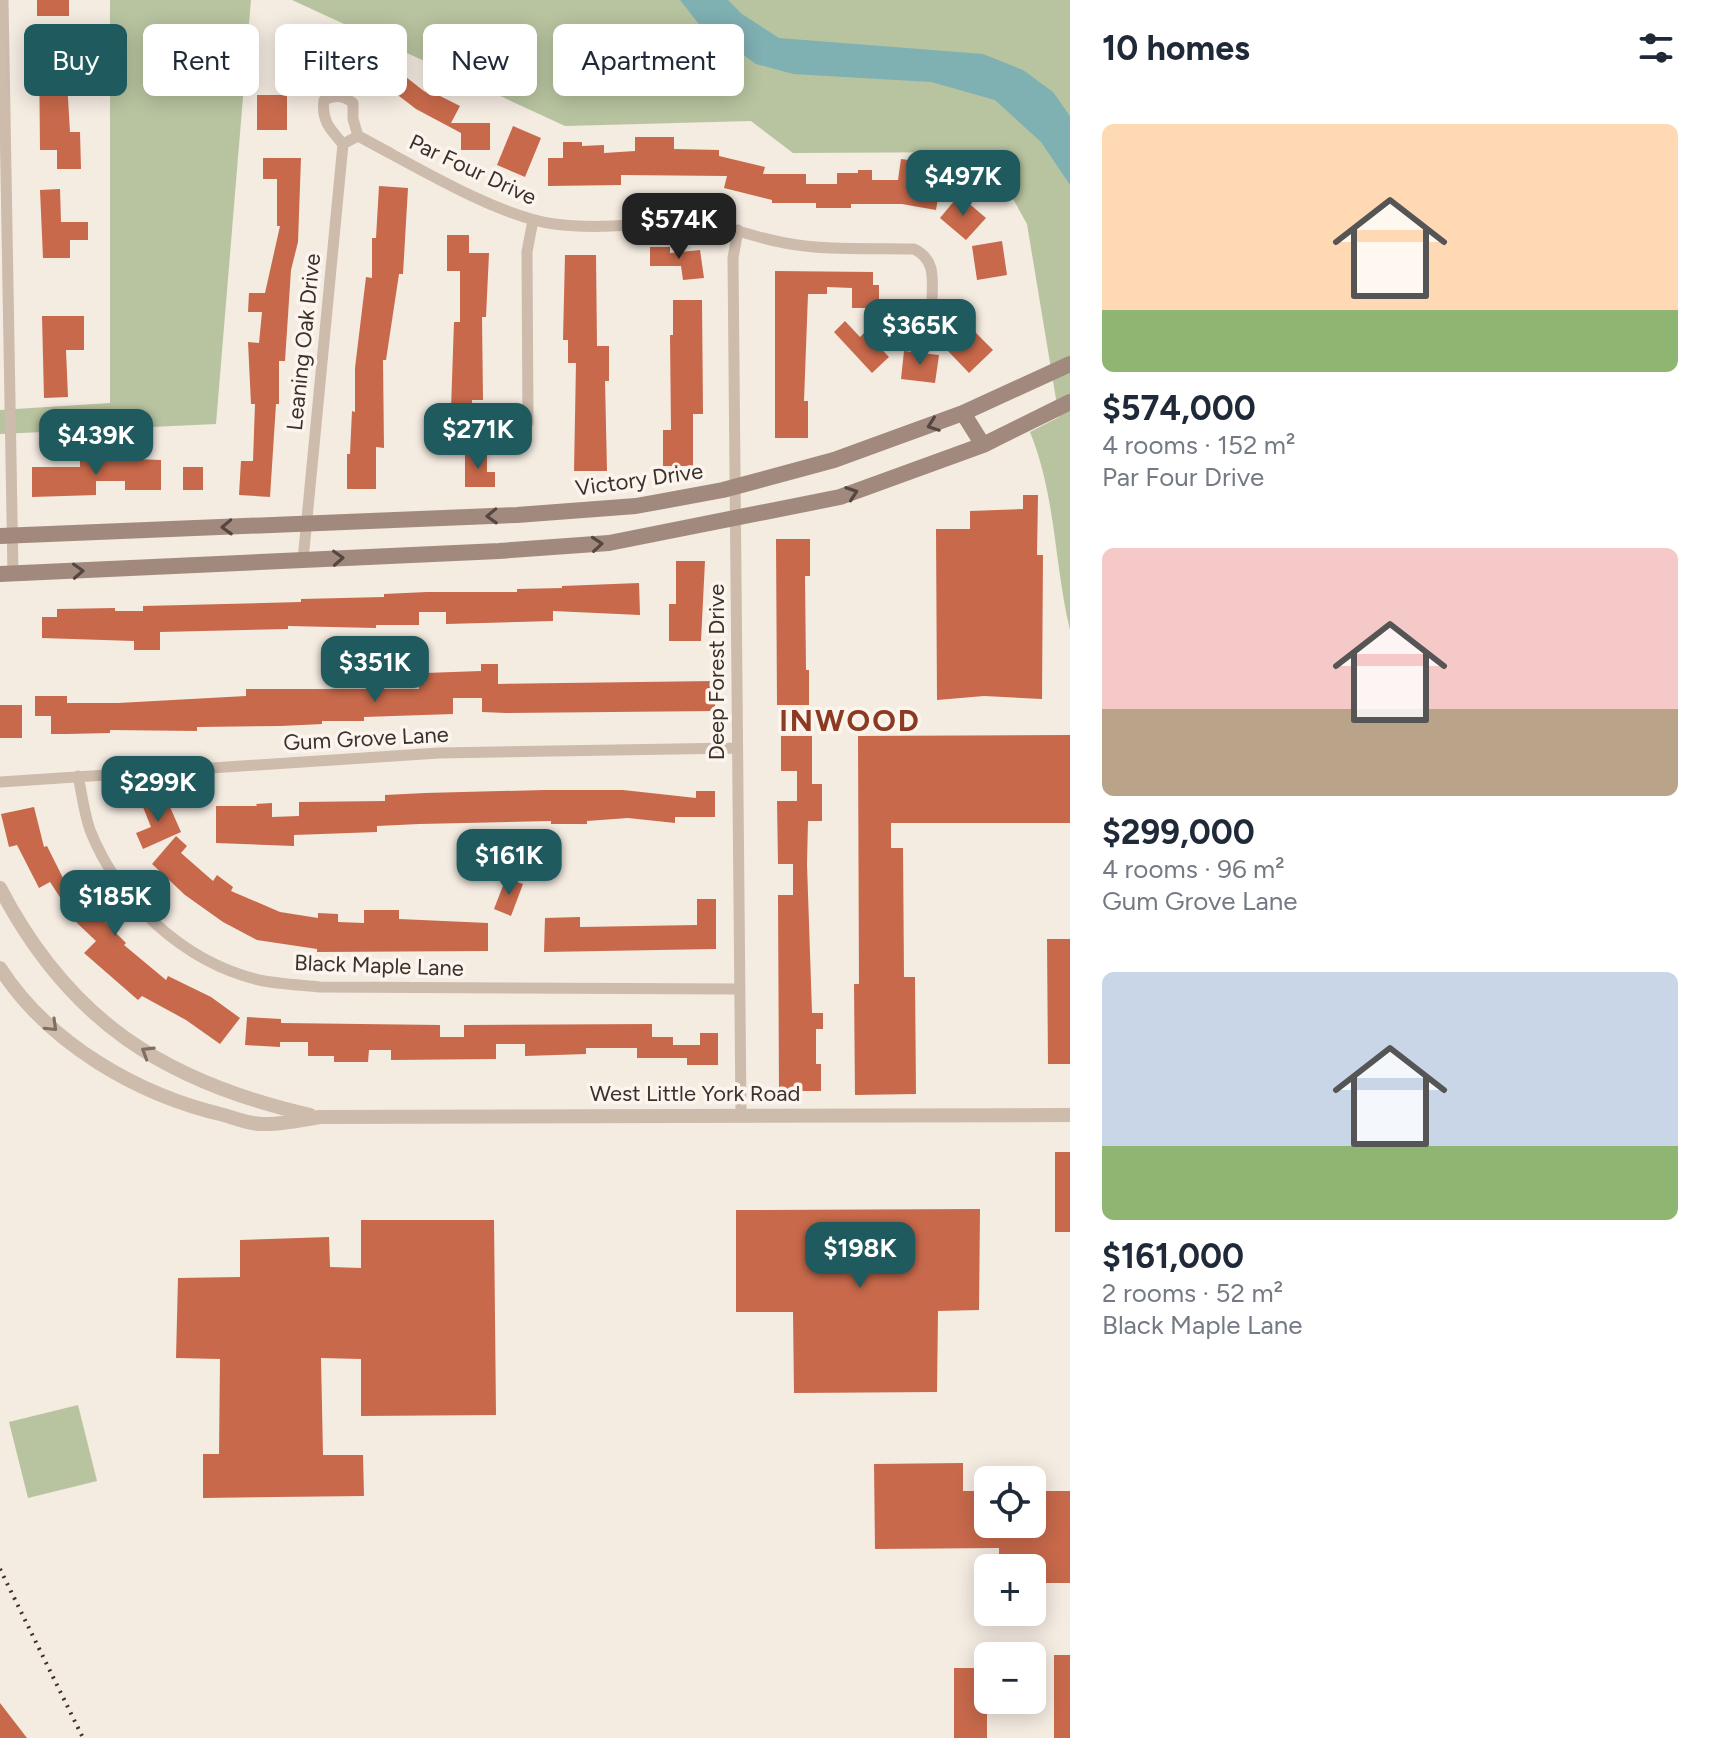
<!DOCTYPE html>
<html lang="en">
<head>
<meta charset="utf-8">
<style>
	body { margin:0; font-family:Figtree,sans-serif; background:#f6f6f7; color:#1f2937; height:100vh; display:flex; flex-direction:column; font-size:30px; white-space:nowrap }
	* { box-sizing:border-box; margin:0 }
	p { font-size:26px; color:#747a83 }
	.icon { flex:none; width:44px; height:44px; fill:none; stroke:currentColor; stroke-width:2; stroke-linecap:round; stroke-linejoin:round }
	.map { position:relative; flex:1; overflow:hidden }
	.details { display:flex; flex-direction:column; background:#fff; width:640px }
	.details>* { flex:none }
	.top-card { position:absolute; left:24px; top:24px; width:760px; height:72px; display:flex; gap:16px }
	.controls { position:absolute; left:974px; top:1466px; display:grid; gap:16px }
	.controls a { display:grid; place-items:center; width:72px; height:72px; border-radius:12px; background:#fff; box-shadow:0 4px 20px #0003; font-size:40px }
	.price { position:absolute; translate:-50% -68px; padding:0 18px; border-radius:16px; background:#1f5a5e; color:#fff; font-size:26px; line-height:52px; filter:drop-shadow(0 2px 4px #0008) }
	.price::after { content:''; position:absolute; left:50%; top:48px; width:24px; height:18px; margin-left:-12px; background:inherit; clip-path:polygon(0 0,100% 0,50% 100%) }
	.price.selected { background:#222; color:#fff }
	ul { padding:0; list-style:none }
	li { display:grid; align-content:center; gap:16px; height:424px; padding:0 32px }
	li span { display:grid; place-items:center; height:248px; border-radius:12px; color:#555 }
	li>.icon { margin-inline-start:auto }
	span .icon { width:144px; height:144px; fill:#fffc; stroke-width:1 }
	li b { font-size:34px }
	h2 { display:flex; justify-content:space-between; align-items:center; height:96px; padding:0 32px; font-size:34px }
	.pill { padding:0 28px; border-radius:12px; background:#fff; box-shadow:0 4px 20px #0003; font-size:28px; line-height:72px }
	.pill.selected { background:#1f5a5e; color:#fff }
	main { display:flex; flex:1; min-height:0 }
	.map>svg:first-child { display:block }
	.green { fill:#b8c4a0 }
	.water { fill:#7fb0b2 }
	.building { fill:#c8694b }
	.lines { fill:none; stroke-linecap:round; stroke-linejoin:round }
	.minor { stroke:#cdbbac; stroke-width:11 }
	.tertiary { stroke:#cdbbac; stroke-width:14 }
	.secondary { stroke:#a18a7d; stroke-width:16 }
	.rail { stroke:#3b302b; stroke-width:4; stroke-dasharray:2 6; stroke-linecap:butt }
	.oneway { stroke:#544640 }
	.oneway2 { stroke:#7d6f65 }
	.labels { text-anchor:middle; stroke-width:7; stroke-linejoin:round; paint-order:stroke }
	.street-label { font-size:22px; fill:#3b302b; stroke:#fbf5ee }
	.district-label { font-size:30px; font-weight:bold; letter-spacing:2px; fill:#8c3b22; stroke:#fbf5ee }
</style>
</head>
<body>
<main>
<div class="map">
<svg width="1070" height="1738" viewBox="0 0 1070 1738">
	<rect width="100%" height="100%" fill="#f4ebe1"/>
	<!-- green -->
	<path class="green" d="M110,0h141l-35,424 -216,10v-24l110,-7z
		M292,0h778v630c-16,-67 -14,-134 -40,-198l29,-15 -32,-193 -40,-72 -194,1 -42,-32 -186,5z
		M78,1405l19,76 -69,17 -19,-76z"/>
	<!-- water -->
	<path class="water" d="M680,0h48l14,14 37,24 204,16 40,16 30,22 17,24v69l-29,-43 -46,-42 -64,-18 -138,-8 -37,-10 -58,-41z"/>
	<!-- building -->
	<path class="building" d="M37,0h32v16h-32z
		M352,40l30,18 43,34 1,-3 34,17 -9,17h39v27h-29v-17l-45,-24 -47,-36 -2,3 -27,-16z
		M324,46l4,23 -35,6 -4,-23z
		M39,47h26l5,85h10l1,37h-24v-19h-17z
		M257,95h30v35h-30z
		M513,126l28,12 -16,39 -28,-12z
		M635,137h39v12l45,1v6l46,11 -2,7h43v10h31v-11h21v-3h14v10h26l3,-21 15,2 -3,14 28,5 -5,30 -34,-6h-51v4h-35v-5h-44v-3l-48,-12 3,-12 -106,-1v10l-73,1v-28h15v-16h19v4l22,-1v8l31,-2z
		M263,158h38l-3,84 -7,28 -6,91h-6v43h-3l-6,93 -31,-2 2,-34h12l2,-57h-4l-3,-62 11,1 3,-31h-14l1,-19h16l15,-67h-3v-47h-14z
		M379,186l29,2 -5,86h-4l-13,86h-3l1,88 -8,-1v42h-29v-35h3l2,-43 3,1v-44l11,-91 6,1v-40h4z
		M60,189l1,33h27v18h-18v18h-27l-3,-68z
		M959,195l27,23 -20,22 -26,-22z
		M447,235h22v18h20l-3,64h-4l1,83h-11v45l-28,1v-37h7l3,-87h6v-51h-13z
		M1002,241l5,34 -30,5 -5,-34z
		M650,247h20v6l30,-3 4,28 -21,2 -2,-14h-31z
		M565,255h31l1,91h12v35h-4l2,90h-33l2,-108h-8v-23h-5z
		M775,271l98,1v13h6v23h-27v-20l-25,-1v7h-19l-4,107h4v37h-33z
		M673,300h29l1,114h-10v52h-30v-36h8l-1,-95h3z
		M42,316h42v34h-18l2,47 -24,1z
		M845,321l15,16 5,-5 24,25 -17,16 -38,-41z
		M971,328l22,22 -24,23 -22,-23z
		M904,351l35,4 -4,28 -34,-4z
		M465,452h22v20h8v15h-30z
		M80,457l81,3v30h-36v-9h-29v14l-64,2v-30h48z
		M183,467h20v23h-20z
		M1023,495h15l-1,60h6l-1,144 -58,-3 -47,4 -1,-171h34v-18l53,-2z
		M776,539h34v37h-5l1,94h3v35h-32z
		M676,561h29l-4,80h-32v-37h7z
		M639,583l1,32 -87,-4v10l-107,3v-12h-27v13h-43v3l-88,-2v3l-128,3v18h-26v-9l-92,-3v-21h15v-8l58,-1v3h28v-5l158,-4v-3l83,-2v-3l43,-2h90v-3l45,-1v-2z
		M481,664h17v20l217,-3v30l-209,2 -24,-1v-14h-29v16l-89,3v4h-42v3l-41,2 -84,1v4l-87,-1v3l-43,1h-16v-18h-16v-20h32v7h51l128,-7v-7h173l-1,-6h7v-10l56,-2z
		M0,705h22v33h-22z
		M1070,735v88h-179v25h12l1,129h11l1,117 -61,1 -1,-111h5l-1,-248z
		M781,736h31v48h10v37h-14l-1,43 5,149h11v16h-7v35h5v27h-42l-1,-196h15v-31h-15l-1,-63h20v-30h-16z
		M544,790h79l73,8v-7h19v26h-40v6l-47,-5 -41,3v3h-36v-3l-132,3 -42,2v6l-83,3v11l-78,-3v-37h41l-1,-2 16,-1v14l27,-1v-14l86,-1v-6l40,-2z
		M166,798l15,34 -38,17 -7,-16 15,-6 -8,-20z
		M34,807l10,40 3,-1 20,40 10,-6 20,29 -3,2 32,32 -2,2 42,35 2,-4 43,21 29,21 -20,26 -34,-24 -44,-24 -4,4 -54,-47 12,-12 -19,-18 -27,-41 -11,6 -22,-43 -8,2 -8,-33z
		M176,836l11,10 -6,7 32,28 4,-6 16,12 -2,4 49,21 38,6v-5l20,1v8l26,1v-13h35v9l89,4v28l-171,1v-3l-60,-9 -34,-18 -38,-27 -33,-31z
		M506,878l17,6 -12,32 -17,-7z
		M697,899h19v50l-172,3 1,-34 35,-1v10l117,-2z
		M1047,939h23v125h-22z
		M247,1017l34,2v4l159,2v12h24v-12l188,-1v13h21v8h27v-12h18v32h-31v-7h-50v-10h-51v6l-61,2v-12h-29v15l-105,1v-10h-22l-1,12h-34v-6h-26v-14h-28v5l-35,-2z
		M1055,1152h15v80h-15z
		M980,1209l-1,101 -41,1 -1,81 -143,1 -1,-81h-57v-102z
		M361,1220h133l2,195 -135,1v-57l-40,-1 2,97h40l1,41 -161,2v-44h16l1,-95 -44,-1 2,-80 62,-1v-37l89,-3 1,30 31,1z
		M963,1463v28h25v33h44v-33h38v92h-38v-15h-33v-20l-124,1 -1,-85z
		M1054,1655h16v83h-16z
		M954,1668h33v70h-33z
		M0,1703l27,35h-27z"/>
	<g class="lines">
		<!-- minor -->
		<path class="minor" d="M3,0l10,574
			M343,144c-12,-14 -22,-23 -19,-44 11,-5 19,-5 29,3v16l5,17c54,28 138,80 196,88 45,6 95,-1 141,-2 31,3 60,16 90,21 42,8 87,5 129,6 23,11 18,32 18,54
			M738,230l-5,28 8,856
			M528,423l-1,-171 6,-32
			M303,560l40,-416 15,-8
			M78,776c4,18 6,37 12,54 28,71 94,132 169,150 19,4 41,5 61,7l419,2
			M0,782l439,-29 297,-5"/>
		<!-- tertiary -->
		<path class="tertiary" d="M0,888c69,133 165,194 310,227
			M0,968c49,76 138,127 224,147 13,4 28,10 42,9 18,0 37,-4 54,-7l750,-2"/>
		<!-- secondary -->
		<path class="secondary" d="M963,413l20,32
			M0,536l517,-21 119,-9 87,-16 111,-30 129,-47 107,-49
			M0,574l499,-23 110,-8 231,-46 143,-52 87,-43"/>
		<!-- rail -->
		<path class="rail" d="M0,1569l83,169"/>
	</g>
	<!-- one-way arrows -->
	<defs><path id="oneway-chevron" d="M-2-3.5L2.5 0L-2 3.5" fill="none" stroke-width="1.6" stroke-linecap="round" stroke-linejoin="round" transform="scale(2)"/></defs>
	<g class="oneway">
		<use href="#oneway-chevron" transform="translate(933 425) rotate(160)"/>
		<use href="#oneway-chevron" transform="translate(852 493) rotate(-19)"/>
		<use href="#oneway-chevron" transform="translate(492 516) rotate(178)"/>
		<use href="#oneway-chevron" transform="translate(227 527) rotate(178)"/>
		<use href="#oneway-chevron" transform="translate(597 544) rotate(-5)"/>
		<use href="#oneway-chevron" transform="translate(338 558) rotate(-3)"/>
		<use href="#oneway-chevron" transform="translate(78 571) rotate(-3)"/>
	</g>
	<g class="oneway2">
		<use href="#oneway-chevron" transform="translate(52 1026) rotate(44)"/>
		<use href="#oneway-chevron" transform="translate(147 1052) rotate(-148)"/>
	</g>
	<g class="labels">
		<!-- street labels -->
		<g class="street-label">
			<text transform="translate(473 169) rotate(25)" y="8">Par Four Drive</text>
			<text transform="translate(303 342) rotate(-84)" y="8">Leaning Oak Drive</text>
			<text transform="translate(639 479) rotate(-8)" y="8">Victory Drive</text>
			<text transform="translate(716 672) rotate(-90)" y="8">Deep Forest Drive</text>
			<text transform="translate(366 738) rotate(-3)" y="8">Gum Grove Lane</text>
			<text transform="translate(379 965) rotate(2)" y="8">Black Maple Lane</text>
			<text x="695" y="1101">West Little York Road</text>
		</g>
		<!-- district labels -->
		<g class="district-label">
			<text x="850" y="731">INWOOD</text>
		</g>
	</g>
</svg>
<div class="controls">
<a><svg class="icon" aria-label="locate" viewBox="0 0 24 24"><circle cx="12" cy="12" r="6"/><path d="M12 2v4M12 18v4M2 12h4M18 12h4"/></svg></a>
<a>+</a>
<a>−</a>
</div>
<b class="price" style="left:963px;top:218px">$497K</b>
<b class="price selected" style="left:679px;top:261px">$574K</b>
<b class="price" style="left:920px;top:367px">$365K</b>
<b class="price" style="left:478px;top:471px">$271K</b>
<b class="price" style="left:96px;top:477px">$439K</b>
<b class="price" style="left:375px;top:704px">$351K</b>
<b class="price" style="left:158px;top:824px">$299K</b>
<b class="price" style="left:509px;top:897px">$161K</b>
<b class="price" style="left:115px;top:938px">$185K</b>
<b class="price" style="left:860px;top:1290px">$198K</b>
<div class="top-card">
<a class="pill selected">Buy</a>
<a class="pill">Rent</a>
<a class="pill">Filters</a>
<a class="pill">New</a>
<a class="pill">Apartment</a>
</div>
</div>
<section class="details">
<h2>10 homes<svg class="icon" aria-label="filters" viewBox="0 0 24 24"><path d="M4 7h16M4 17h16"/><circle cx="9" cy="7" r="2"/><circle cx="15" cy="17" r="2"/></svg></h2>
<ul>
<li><span style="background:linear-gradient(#ffd9b3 75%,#8fb573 0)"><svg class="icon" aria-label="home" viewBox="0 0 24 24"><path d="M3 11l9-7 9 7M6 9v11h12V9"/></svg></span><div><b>$574,000</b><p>4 rooms · 152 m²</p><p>Par Four Drive</p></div></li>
<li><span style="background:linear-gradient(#f6c9c9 65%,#b9a48a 0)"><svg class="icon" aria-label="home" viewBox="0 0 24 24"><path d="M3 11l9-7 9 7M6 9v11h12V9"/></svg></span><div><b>$299,000</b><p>4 rooms · 96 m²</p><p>Gum Grove Lane</p></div></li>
<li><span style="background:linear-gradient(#c9d6e8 70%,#8fb573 0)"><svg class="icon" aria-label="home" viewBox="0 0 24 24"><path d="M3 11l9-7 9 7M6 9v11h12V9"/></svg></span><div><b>$161,000</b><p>2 rooms · 52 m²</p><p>Black Maple Lane</p></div></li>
</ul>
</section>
</main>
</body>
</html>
